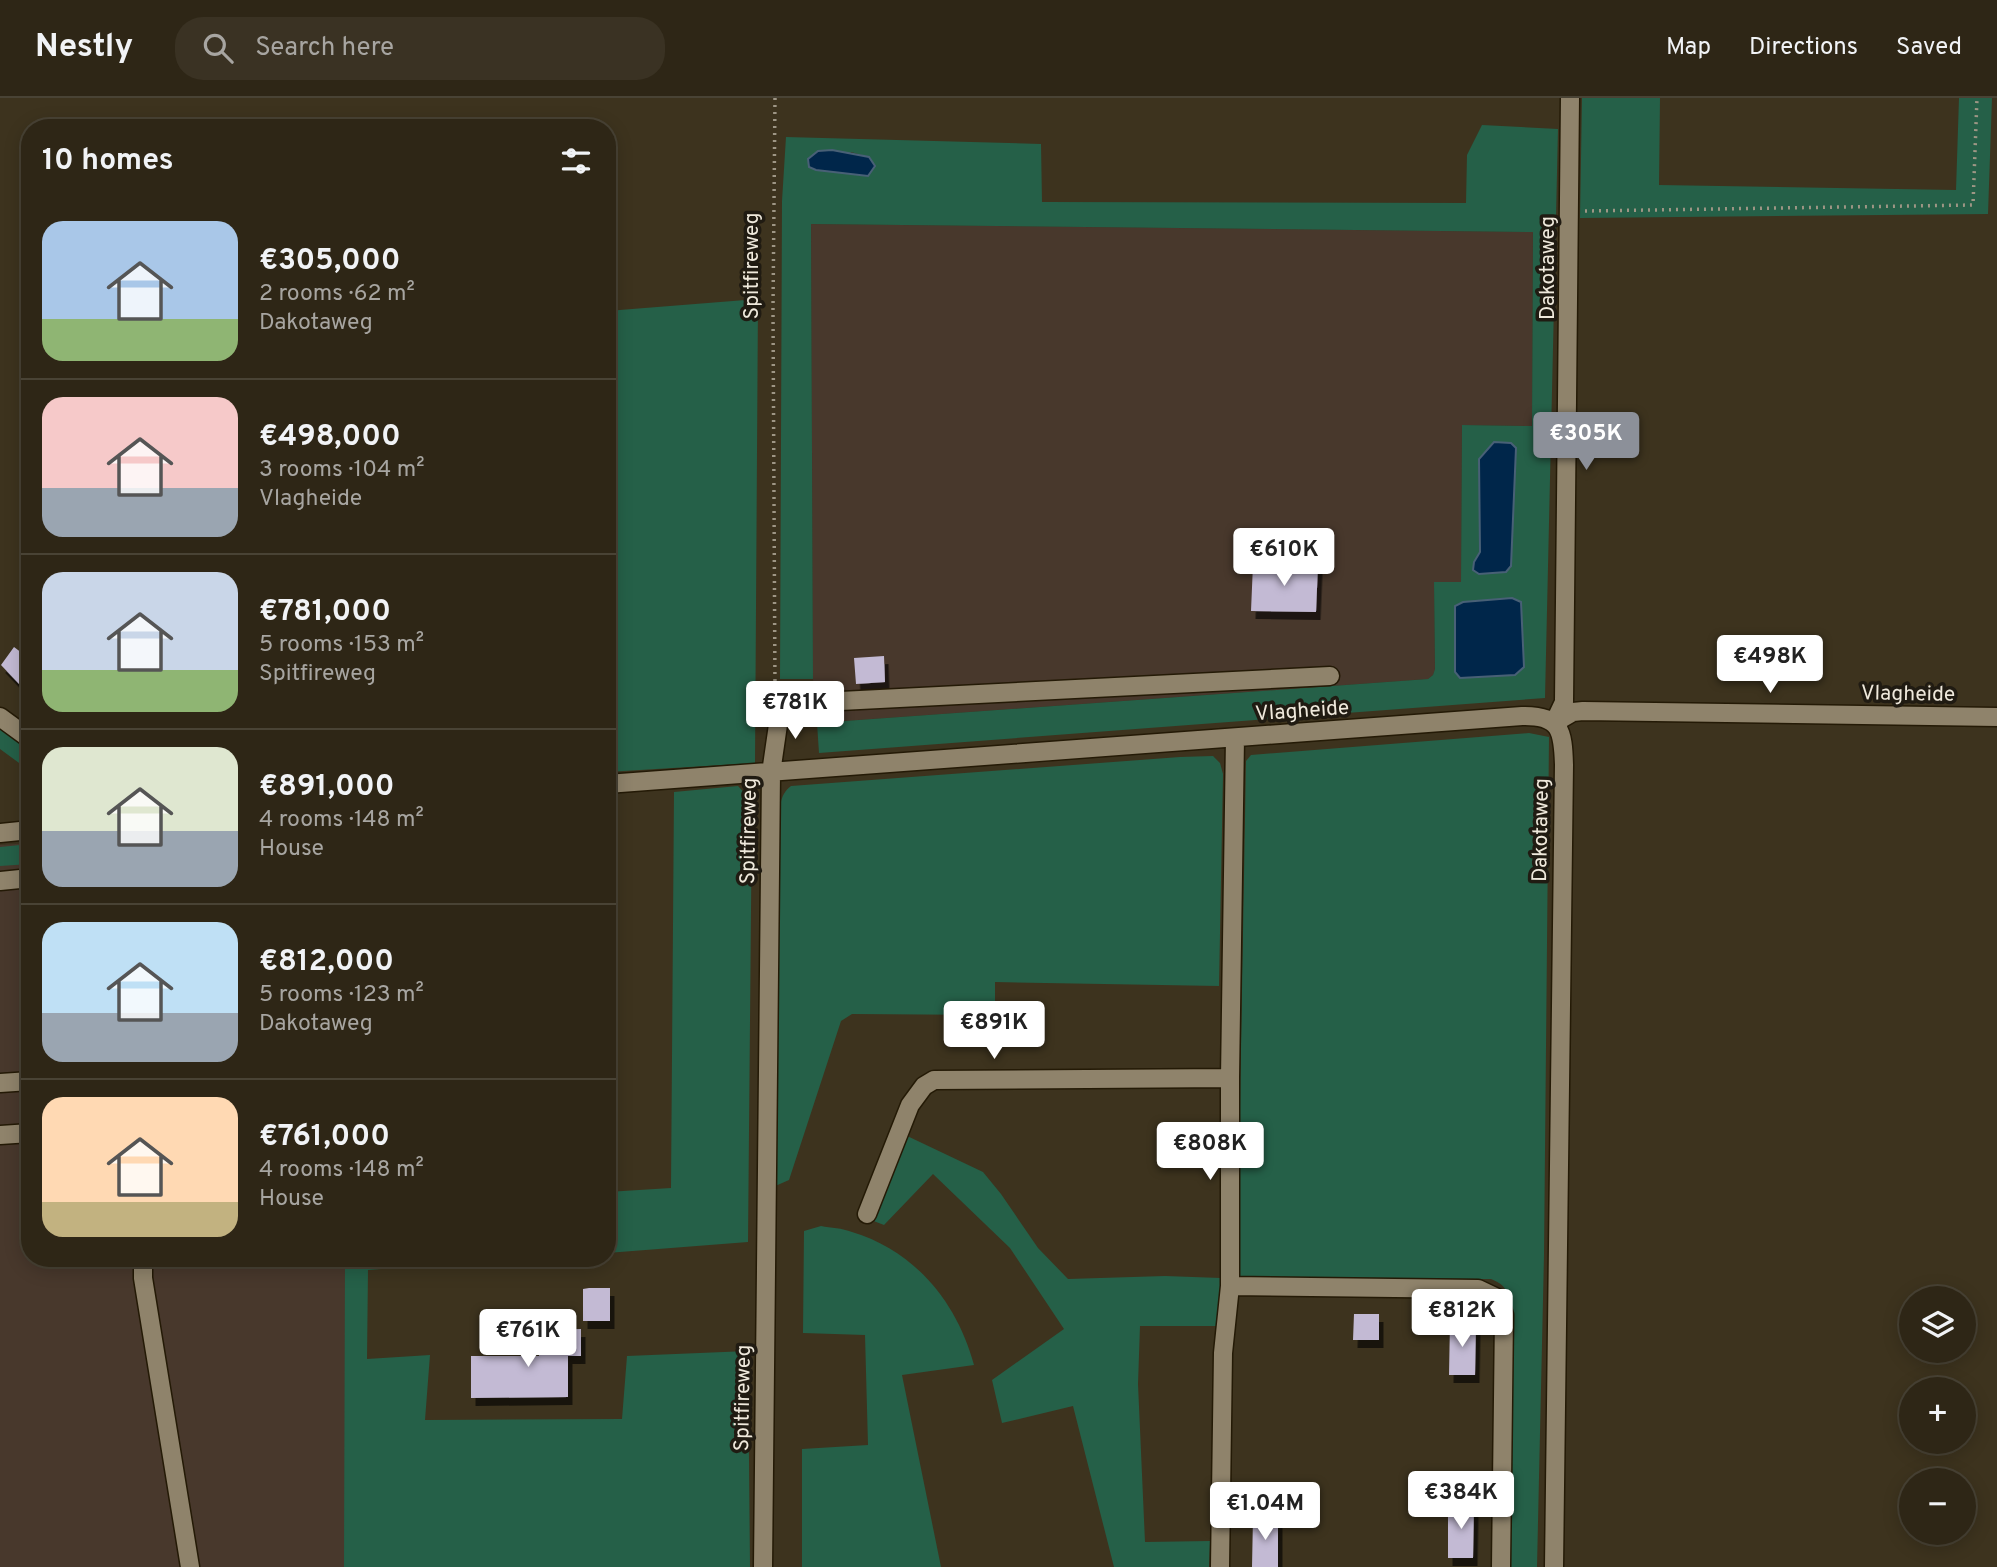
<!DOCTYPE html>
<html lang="en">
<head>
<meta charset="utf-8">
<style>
	body { margin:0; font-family:Overpass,sans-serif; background:#3a3223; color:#f1f3f6; height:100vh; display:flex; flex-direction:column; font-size:26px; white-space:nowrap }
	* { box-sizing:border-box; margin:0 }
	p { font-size:23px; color:#a7a5a1 }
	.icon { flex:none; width:38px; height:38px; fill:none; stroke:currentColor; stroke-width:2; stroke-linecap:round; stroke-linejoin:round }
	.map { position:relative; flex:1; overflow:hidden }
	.side { position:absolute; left:21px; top:21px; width:595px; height:1148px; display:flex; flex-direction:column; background:#2e2616; border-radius:28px; box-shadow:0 4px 18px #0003,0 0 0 2px #494335 }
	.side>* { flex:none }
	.buttons { position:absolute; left:1899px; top:1188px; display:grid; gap:14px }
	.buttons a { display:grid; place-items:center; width:77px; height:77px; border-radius:50%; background:#2e2616; box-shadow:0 4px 18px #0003,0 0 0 2px #494335; font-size:35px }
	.price { position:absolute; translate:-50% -60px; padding:0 16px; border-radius:7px; background:#fff; color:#222; font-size:23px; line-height:46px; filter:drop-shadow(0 2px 4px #0008) }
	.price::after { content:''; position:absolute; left:50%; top:42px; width:21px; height:16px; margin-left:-10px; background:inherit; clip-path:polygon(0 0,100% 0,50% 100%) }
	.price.selected { background:#8c9099; color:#fff }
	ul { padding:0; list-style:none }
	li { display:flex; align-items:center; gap:21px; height:175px; padding:0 21px }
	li+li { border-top:2px solid #494335 }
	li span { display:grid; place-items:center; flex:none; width:196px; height:140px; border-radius:21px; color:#555 }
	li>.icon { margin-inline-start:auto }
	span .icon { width:84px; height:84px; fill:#fffc; stroke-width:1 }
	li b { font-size:30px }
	h2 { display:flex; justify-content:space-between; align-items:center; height:84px; padding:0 21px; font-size:30px }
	header { display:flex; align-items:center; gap:42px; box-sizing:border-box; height:98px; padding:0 35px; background:#2e2616; border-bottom:2px solid #494335 }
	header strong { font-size:33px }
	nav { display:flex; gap:38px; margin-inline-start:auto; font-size:24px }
	.search { width:490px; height:63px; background:#3a3223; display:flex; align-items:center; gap:18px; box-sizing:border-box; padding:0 24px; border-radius:28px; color:#a7a5a1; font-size:26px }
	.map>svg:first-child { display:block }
	.industrial { fill:#48382c }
	.green { fill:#256048; fill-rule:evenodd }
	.water { fill:#00264a; stroke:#486076; stroke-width:2 }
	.building { fill:#c3bad4; filter:url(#shadow) }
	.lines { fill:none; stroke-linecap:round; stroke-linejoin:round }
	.minor-casing { stroke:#241a06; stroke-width:21 }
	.path { stroke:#9e9685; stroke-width:3.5; stroke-dasharray:2 5; stroke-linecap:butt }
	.minor { stroke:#8f836b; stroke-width:18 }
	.labels { text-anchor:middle; stroke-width:7; stroke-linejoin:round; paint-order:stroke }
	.street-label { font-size:21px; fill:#efe9dc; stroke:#201b12 }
</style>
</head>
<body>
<header>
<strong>Nestly</strong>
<div class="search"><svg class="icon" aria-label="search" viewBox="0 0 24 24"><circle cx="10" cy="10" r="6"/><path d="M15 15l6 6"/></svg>Search here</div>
<nav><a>Map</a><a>Directions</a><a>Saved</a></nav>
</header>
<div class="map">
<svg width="1997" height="1469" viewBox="0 0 1997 1469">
	<defs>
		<filter id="shadow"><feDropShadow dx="4.5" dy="8" stdDeviation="0" flood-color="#0009"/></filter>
	</defs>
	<rect width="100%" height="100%" fill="#3d331e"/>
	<!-- industrial -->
	<path class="industrial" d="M811,126l722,8 -1,194 -70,-1 -1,157h-27l1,87 -2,6 -5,4 -611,44 -4,-44z
		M30,745v415h324l-4,309h-350v-722z"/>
	<!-- green -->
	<path class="green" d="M1582,0h78l-1,87 297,5 3,-92h33l-4,116 -408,4z
		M1482,27l76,4 -13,569 -726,55 -2,-30 611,-44 5,-4 2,-6 -1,-87h27l1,-157 70,1 1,-194 -722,-8 2,455h-33l2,-478 4,-64 255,7 1,58 424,1 1,-48zM851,54l18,5 -1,19 -29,-5zM1516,350l-5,118 -1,3 -36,-7 6,-10 -1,-93zM1512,500l3,77 -55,3 -5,-6 -1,-60z
		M758,201l-3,464 -148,9v-461z
		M0,630l30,21v22l-30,-22z
		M1529,635l20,4 -5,518 -7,312h-28l4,-250c-3,-18 -3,-31 -22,-38l-254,-1 9,-517 5,-6z
		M1213,658l7,7 3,11 -4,212 -224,-4v33l-143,-1 -11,7 -52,159 -16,7 6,-365c1,-14 0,-27 12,-36l389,-29z
		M738,688l14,15 -4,441 -141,11v-61l64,-4 3,-396z
		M30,746v20l-30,2v-19z
		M903,1036l80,38 18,22 37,54 30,31 97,-3 56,2 -5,48h-76l-2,58 7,158 65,-1 -1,26h-95l-41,-161 -71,17 -10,-43 72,-51 -54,-81 -77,-74 -49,51 -13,-5z
		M821,1128c10,2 21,2 31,6 63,19 105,70 122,133l-72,10 39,192h-139v-118l66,-4 -3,-110 -62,-2 1,-102z
		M345,1160h183l-160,12 -1,89 63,-4 -5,65 197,-1 5,-63 121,-5 2,216h-406z"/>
	<!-- water -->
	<path class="water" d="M832,52l37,7 6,9 -7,10 -52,-6 -7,-3 -1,-8 10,-8z
		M1494,344l17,1 5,5 -5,118 -5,6 -27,2 -6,-4 1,-8 6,-10 -1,-93z
		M1512,500l9,4 3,65 -9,8 -55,3 -5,-6v-66l8,-4z"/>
	<!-- building -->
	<path class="building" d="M1253,466l65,1 -2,47 -65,-1z
		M14,549l16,12v13l-10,13 -19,-20z
		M884,558l1,26 -29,2 -2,-26z
		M589,1190h21v33h-27v-32z
		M1354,1216h25v26h-26z
		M1450,1224l26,1 -1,52h-26z
		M581,1231v27h-13v41l-97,1v-42h68l-1,-26z
		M1448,1407h26l-1,53h-25z
		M1253,1419l25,1v49h-26z"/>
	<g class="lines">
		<!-- minor casing -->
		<g class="minor-casing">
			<path id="minor" d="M0,619l30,22
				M1554,625l10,-21 6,-604
				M1554,625l19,-11 10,-1 414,6
				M607,686l915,-68c39,-1 41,15 42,49l-10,802
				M0,735l30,-3
				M0,783l30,-3
				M0,985l30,-2
				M0,1037l30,-2
				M867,1116l43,-109 14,-19 10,-6 296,-2
				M143,1160v20l47,289
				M1230,1188v-208l5,-340
				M763,1469l8,-794 10,-69 549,-28
				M1220,1469l3,-214 7,-67 248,3 21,10 5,16 -3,252"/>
		</g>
		<!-- path -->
		<path class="path" d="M775,0l-2,211 2,380
			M1585,113l388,-6 4,-107"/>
		<!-- minor -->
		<use href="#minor" class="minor"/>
	</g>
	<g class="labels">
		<!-- street labels -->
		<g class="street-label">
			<text transform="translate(751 168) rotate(-90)" y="7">Spitfireweg</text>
			<text transform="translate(1547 170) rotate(-90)" y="7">Dakotaweg</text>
			<text transform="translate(1908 595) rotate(1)" y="7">Vlagheide</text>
			<text transform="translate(1302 612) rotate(-4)" y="7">Vlagheide</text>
			<text transform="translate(1540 732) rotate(-89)" y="7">Dakotaweg</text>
			<text transform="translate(748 733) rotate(-89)" y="7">Spitfireweg</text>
			<text transform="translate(742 1300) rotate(-89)" y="7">Spitfireweg</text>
		</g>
	</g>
</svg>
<div class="buttons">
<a><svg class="icon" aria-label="layers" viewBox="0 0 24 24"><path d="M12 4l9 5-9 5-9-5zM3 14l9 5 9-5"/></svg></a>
<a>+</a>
<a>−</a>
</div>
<b class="price selected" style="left:1586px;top:374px">€305K</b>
<b class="price" style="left:1284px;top:490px">€610K</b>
<b class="price" style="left:1770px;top:597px">€498K</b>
<b class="price" style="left:795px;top:643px">€781K</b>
<b class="price" style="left:994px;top:963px">€891K</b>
<b class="price" style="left:1210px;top:1084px">€808K</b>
<b class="price" style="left:1462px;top:1251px">€812K</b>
<b class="price" style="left:528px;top:1271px">€761K</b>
<b class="price" style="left:1461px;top:1433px">€384K</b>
<b class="price" style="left:1265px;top:1444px">€1.04M</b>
<section class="side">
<h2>10 homes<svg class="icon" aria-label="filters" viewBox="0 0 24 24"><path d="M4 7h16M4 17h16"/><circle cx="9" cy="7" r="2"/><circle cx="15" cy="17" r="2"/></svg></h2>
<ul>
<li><span style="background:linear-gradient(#a9c7e8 70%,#8fb573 0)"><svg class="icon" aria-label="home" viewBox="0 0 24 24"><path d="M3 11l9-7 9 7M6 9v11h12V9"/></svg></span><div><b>€305,000</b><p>2 rooms · 62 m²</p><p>Dakotaweg</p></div></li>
<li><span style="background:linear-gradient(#f6c9c9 65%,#9aa5b1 0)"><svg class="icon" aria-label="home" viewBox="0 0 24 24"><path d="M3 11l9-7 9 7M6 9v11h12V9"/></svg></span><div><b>€498,000</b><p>3 rooms · 104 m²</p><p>Vlagheide</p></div></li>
<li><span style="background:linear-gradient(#c9d6e8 70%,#8fb573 0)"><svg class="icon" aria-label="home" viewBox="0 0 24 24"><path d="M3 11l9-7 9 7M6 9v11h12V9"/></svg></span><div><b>€781,000</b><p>5 rooms · 153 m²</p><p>Spitfireweg</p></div></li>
<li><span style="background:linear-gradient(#dfe7d0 60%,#9aa5b1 0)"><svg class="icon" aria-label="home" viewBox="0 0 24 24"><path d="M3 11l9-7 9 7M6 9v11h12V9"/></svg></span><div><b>€891,000</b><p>4 rooms · 148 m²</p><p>House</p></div></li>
<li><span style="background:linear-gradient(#bfe0f5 65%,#9aa5b1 0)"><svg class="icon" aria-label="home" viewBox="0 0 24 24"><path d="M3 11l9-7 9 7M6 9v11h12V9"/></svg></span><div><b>€812,000</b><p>5 rooms · 123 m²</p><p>Dakotaweg</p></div></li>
<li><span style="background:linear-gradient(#ffd9b3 75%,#c2b280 0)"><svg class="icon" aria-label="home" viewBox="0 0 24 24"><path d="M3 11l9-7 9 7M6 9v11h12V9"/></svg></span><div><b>€761,000</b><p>4 rooms · 148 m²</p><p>House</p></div></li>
</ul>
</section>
</div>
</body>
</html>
